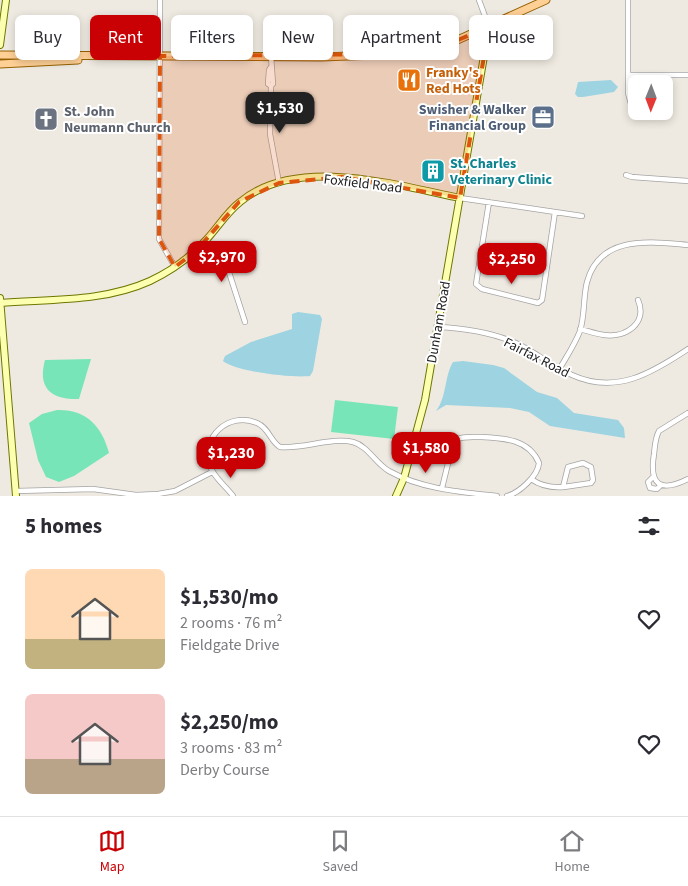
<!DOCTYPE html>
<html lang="en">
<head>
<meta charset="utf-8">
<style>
	body { margin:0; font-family:"Source Sans 3",sans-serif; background:#f2f2f3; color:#2b2b33; height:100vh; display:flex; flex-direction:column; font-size:19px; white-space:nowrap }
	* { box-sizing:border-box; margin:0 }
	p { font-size:16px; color:#7c7c81 }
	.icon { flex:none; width:28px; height:28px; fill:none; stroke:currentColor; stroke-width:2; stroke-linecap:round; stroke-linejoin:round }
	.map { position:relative; height:496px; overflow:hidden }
	.side { display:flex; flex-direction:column; background:#fff; flex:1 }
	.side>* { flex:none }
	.hud { position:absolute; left:15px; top:15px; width:659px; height:45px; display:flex; gap:10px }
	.needle { width:32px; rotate:181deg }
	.controls { position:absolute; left:628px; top:75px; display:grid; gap:10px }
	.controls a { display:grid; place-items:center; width:45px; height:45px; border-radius:8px; background:#fff; box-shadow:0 2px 8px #0003; font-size:25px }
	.price { position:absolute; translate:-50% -42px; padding:0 11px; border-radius:10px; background:#c90004; color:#fff; font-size:16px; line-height:32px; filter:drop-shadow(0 1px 2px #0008) }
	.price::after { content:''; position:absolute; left:50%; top:30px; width:15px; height:11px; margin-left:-8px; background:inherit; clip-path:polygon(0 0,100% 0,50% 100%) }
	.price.current { background:#222; color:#fff }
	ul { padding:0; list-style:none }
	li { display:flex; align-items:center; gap:15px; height:125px; padding:0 25px }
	li span { display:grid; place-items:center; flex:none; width:140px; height:100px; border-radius:8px; color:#555 }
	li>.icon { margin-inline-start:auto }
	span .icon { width:60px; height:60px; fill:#fffc; stroke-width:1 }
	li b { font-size:21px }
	h2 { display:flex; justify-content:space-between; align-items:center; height:60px; padding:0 25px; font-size:21px }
	.tag { padding:0 18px; border-radius:8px; background:#fff; box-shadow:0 2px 8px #0003; font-size:18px; line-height:45px }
	.tag.current { background:#c90004; color:#fff }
	.tab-bar { display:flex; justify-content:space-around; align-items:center; height:70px; border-top:1px solid #e1e1e2; background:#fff; font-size:14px; color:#7c7c81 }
	.tab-bar a { display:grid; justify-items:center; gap:2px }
	.tab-bar .current { color:#c90004 }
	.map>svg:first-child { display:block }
	.pitch { fill:#78e5b9 }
	.water { fill:#9ed3e1 }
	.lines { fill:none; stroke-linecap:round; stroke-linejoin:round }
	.street-casing { stroke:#a4a4a4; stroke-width:6 }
	.secondary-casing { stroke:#6d7700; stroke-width:8 }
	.primary-casing { stroke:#956100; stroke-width:9 }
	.street { stroke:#fff; stroke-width:4.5 }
	.secondary { stroke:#fcffb0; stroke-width:6 }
	.primary { stroke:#ffd096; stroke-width:7 }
	.marked { fill:#de560d; fill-opacity:0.2; stroke:#de560d; stroke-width:4; stroke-dasharray:10 6; stroke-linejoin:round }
	.labels { text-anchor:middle; stroke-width:4; stroke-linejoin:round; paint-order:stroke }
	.food-label { font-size:14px; font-weight:bold; fill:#c56008; stroke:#fff; text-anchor:start }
	.service-label { font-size:14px; font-weight:bold; fill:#4e5e75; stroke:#fff; text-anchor:end }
	.worship-label { font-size:14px; font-weight:bold; fill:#5b616d; stroke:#fff; text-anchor:start }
	.culture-label { font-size:14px; font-weight:bold; fill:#0d838f; stroke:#fff; text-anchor:start }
	.street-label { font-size:14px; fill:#1d1d1d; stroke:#fff }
</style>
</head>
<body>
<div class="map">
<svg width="688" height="496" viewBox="0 0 688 496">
	<rect width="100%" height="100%" fill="#efeae1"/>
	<!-- pitch -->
	<path class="pitch" d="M91,359l-12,40c-27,1 -42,-10 -34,-39z
		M335,400l63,7 -4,32 -63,-7z
		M57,410c29,-1 45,16 52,43l-35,23 -15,6 -13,-5 -8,-17 -9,-37 13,-9z"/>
	<!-- water -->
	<path class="water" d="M611,80l7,7 -4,5 -31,5h-5l-3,-3 3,-12z
		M298,312l22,3 2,4 -9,52 -3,5c-18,2 -73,-4 -87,-15l2,-5 26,-14 41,-13v-15z
		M463,361l30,4 11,3 33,24 20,6 17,15 44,7 6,8 1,10 -75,-12 -21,-14 -19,-4 -64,-3 -10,6c11,-14 8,-34 17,-49z"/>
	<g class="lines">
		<!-- street casing -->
		<g class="street-casing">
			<path id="street" d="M160,0l-1,239 16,28
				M479,0l10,27
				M628,0v93l3,11
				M271,56l2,28 -2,2 -1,48 9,49
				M271,67l-2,3 -1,14 3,2
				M628,75h60
				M626,175l6,2 56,4
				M460,198l122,18
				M489,202l-13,82 6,5 56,14 4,-3 13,-88
				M206,241l20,22 19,59
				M481,250l66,10
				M437,327c25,1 56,6 79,16 19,9 36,23 56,32 44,20 80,-2 116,-26
				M580,329c8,2 16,5 24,6 22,3 44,-12 34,-35
				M560,368c7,-12 15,-24 20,-37 5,-16 3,-33 7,-49 13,-48 64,-40 101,-37
				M688,413l-29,18c-4,7 -4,15 -5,23 -5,31 6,39 34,25
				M653,477l-5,5 2,6 7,1 4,-4
				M531,479c10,7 21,9 33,8l27,-4 2,-3 -2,-13 -8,-4 -15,4 -5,20
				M442,488l10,-41 5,-8c8,-3 15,-2 24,-2 22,1 48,2 58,26 -1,13 -20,30 -32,33
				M16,491l77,-2 43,6 22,-1 17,-3 37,-19
				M233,496c-7,-10 -19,-18 -23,-30 -10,-29 19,-55 47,-43 12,5 13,18 23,24 23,2 52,-10 73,-5 15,4 23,22 36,29 32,18 72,21 108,25"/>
		</g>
		<!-- secondary casing -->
		<g class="secondary-casing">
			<path id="secondary" d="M0,45l6,-45
				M0,298l16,198
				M0,303c50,-4 104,-1 150,-22 21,-10 41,-24 57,-42 11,-12 20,-27 33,-37 56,-47 156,-17 220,-4
				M396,496l8,-18 21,-78 64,-373"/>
		</g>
		<!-- primary casing -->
		<g class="primary-casing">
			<path id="primary" d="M0,55l321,2 84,-3 48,-12 93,-42
				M0,64l78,-4"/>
		</g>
		<!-- street -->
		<use href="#street" class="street"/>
		<!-- secondary -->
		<use href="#secondary" class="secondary"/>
		<!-- primary -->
		<use href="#primary" class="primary"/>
	</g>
	<!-- marked area -->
	<path class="marked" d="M489,27l-29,171 -118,-21 -63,6 -40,19 -44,50 -20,15 -16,-28 1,-183 245,-2 48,-12z"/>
	<!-- icons -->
	<defs>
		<g id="restaurant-square" transform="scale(1.25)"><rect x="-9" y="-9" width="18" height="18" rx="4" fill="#e8710a" stroke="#fff"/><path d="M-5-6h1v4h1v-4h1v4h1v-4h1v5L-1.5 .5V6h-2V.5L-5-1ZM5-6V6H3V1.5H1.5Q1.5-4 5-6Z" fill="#fff"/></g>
		<g id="office-square" transform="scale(1.25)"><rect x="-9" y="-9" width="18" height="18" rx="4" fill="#5c6f8a" stroke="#fff"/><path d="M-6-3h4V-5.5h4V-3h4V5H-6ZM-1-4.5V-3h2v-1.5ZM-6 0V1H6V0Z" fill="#fff"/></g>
		<g id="church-square" transform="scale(1.25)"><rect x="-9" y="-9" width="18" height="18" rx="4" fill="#6b7280" stroke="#fff"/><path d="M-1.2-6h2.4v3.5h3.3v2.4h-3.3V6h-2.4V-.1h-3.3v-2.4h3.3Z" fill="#fff"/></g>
		<g id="building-square" transform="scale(1.25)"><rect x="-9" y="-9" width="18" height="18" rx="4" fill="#0f9aa8" stroke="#fff"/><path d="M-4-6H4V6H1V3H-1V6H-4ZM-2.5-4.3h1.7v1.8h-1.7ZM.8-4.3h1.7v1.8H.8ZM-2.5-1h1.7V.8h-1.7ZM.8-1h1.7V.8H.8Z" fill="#fff"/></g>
	</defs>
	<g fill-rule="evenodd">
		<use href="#restaurant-square" x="409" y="80"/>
		<use href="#office-square" x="543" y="117"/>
		<use href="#church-square" x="46" y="119"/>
		<use href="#building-square" x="433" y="171"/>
	</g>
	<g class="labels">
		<!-- food labels -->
		<g class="food-label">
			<text x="426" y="77">Franky's<tspan x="426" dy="16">Red Hots</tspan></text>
		</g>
		<!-- service labels -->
		<g class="service-label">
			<text x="526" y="114">Swisher &amp; Walker<tspan x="526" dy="16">Financial Group</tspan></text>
		</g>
		<!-- worship labels -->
		<g class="worship-label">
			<text x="64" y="116">St. John<tspan x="64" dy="16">Neumann Church</tspan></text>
		</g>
		<!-- culture labels -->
		<g class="culture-label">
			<text x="450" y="168">St. Charles<tspan x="450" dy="16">Veterinary Clinic</tspan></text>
		</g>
		<!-- street labels -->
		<g class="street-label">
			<text transform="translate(363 183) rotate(7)" y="5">Foxfield Road</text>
			<text transform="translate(438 322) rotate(-80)" y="5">Dunham Road</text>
			<text transform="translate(537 357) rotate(27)" y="5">Fairfax Road</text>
		</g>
	</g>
</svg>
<div class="controls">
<a><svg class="needle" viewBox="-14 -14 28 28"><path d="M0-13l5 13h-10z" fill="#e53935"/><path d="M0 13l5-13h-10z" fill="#7c7c81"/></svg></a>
</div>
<b class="price current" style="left:280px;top:134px">$1,530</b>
<b class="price" style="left:222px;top:283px">$2,970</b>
<b class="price" style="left:512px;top:285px">$2,250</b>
<b class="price" style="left:426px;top:474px">$1,580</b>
<b class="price" style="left:231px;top:479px">$1,230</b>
<div class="hud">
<a class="tag">Buy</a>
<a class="tag current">Rent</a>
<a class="tag">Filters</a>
<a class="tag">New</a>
<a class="tag">Apartment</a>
<a class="tag">House</a>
</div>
</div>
<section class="side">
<h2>5 homes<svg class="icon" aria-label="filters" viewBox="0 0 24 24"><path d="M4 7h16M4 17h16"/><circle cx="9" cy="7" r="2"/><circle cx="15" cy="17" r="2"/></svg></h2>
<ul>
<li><span style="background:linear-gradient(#ffd9b3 70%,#c2b280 0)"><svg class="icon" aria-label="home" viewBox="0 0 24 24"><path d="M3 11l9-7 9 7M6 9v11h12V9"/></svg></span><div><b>$1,530/mo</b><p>2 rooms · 76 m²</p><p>Fieldgate Drive</p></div><svg class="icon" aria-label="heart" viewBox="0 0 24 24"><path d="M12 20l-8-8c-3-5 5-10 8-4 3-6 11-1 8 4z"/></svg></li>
<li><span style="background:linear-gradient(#f6c9c9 65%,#b9a48a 0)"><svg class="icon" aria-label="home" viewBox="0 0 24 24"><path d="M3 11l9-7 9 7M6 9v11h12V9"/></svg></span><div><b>$2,250/mo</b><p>3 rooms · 83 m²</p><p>Derby Course</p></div><svg class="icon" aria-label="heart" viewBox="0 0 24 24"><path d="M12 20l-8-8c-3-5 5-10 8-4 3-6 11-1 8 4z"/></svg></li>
</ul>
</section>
<nav class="tab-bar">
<a class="current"><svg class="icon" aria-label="map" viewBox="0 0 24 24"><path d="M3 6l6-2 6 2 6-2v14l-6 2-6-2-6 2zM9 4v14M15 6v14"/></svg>Map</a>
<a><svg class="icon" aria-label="saved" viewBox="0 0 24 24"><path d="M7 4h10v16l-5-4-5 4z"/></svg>Saved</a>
<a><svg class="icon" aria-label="home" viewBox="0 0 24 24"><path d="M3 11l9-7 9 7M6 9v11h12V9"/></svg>Home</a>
</nav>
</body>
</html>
